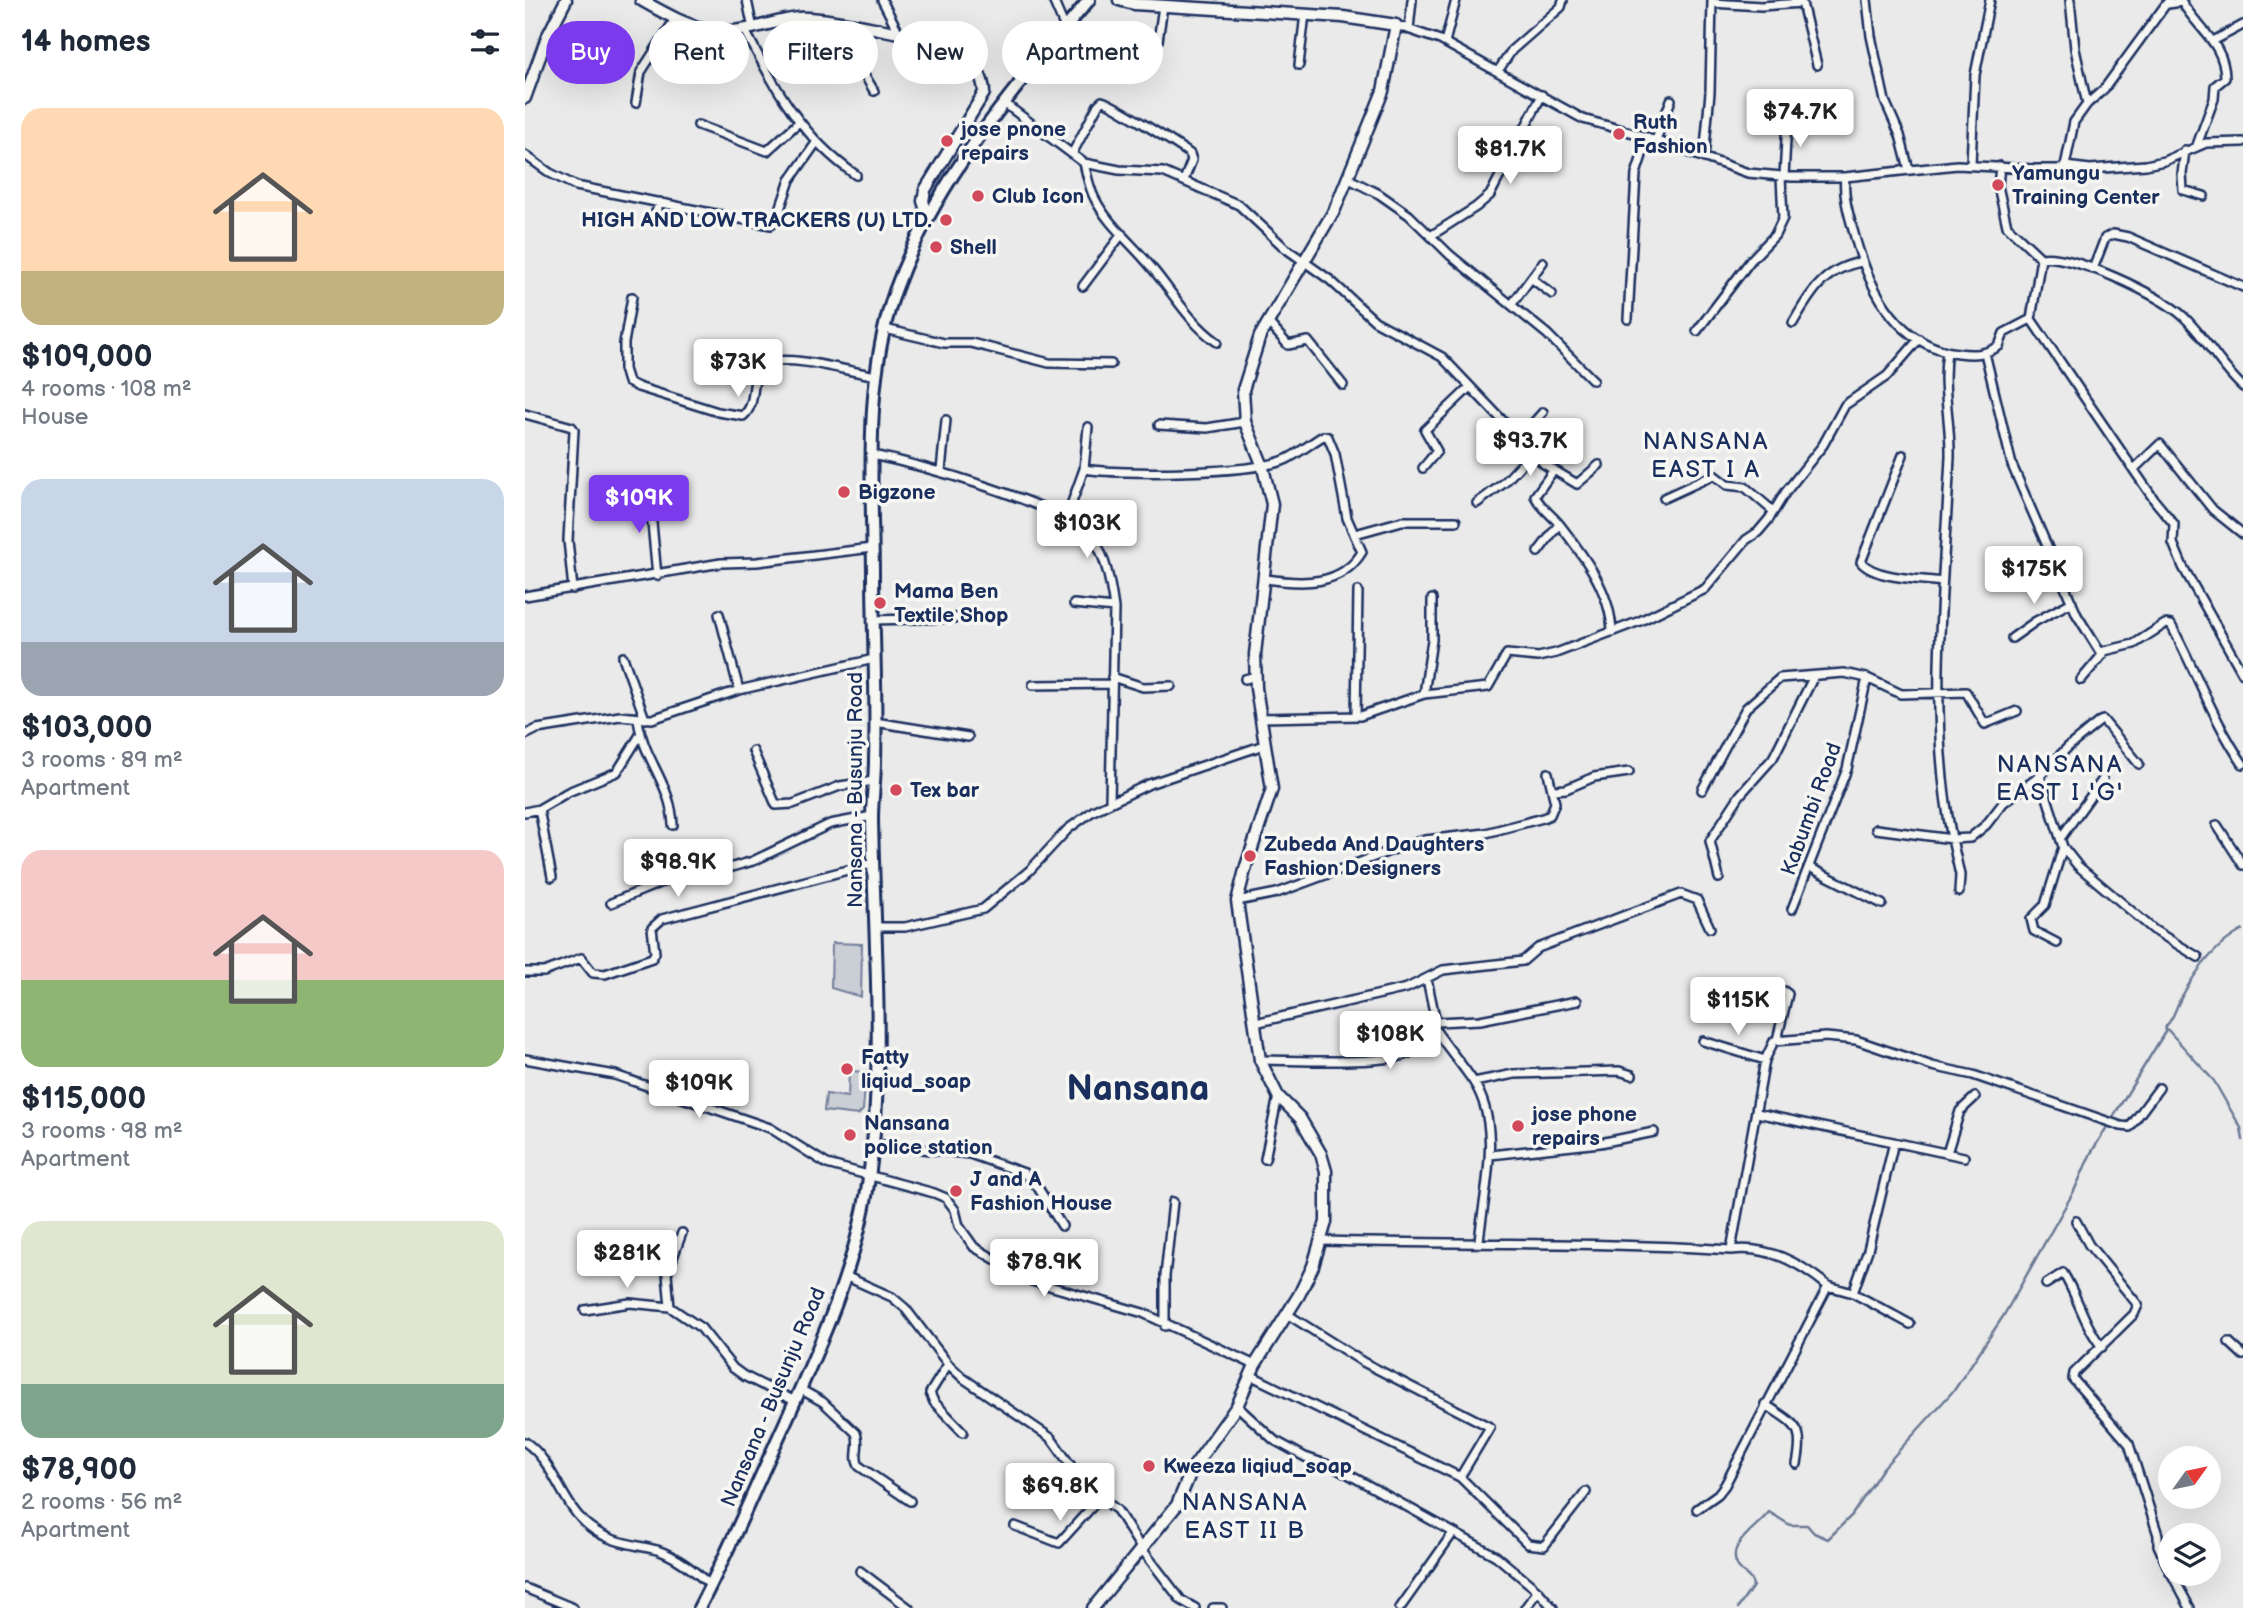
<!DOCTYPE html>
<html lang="en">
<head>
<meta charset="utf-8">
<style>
	body { margin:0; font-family:"Balsamiq Sans",sans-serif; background:#f6f6f7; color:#1f2937; height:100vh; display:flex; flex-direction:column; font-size:26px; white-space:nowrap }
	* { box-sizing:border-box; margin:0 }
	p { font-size:23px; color:#747a83 }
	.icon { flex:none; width:38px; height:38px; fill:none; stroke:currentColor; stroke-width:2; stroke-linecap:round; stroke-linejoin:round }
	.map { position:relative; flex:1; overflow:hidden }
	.drawer { display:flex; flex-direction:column; background:#fff; width:525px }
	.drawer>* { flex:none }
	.hud { position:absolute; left:21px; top:21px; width:665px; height:63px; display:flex; gap:14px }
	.needle { width:46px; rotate:57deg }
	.buttons { position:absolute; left:1633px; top:1446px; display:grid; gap:14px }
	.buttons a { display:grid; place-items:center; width:63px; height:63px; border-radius:50%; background:#fff; box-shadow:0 7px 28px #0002; font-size:35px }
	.price { position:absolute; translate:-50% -60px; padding:0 16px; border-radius:7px; background:#fff; color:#222; font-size:23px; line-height:46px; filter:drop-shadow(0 2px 4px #0008) }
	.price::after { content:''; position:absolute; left:50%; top:42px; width:21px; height:16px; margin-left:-10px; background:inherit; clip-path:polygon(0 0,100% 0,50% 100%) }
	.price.selected { background:#7c3aed; color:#fff }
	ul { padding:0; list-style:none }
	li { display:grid; align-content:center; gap:14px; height:371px; padding:0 21px }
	li span { display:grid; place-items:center; height:217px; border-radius:21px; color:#555 }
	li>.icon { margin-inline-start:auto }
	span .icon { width:126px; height:126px; fill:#fffc; stroke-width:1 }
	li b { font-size:30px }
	h2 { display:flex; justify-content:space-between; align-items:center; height:84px; padding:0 21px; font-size:30px }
	.chip { padding:0 24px; border-radius:32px; background:#fff; box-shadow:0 7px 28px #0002; font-size:24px; line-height:63px }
	.chip.selected { background:#7c3aed; color:#fff }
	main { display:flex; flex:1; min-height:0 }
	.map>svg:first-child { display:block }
	.green { fill:#caced5; stroke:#727e9a; stroke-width:2 }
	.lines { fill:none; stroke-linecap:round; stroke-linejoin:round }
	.stream { stroke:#6c7995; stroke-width:2.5 }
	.street-casing { stroke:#1b2f5e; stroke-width:12 }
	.secondary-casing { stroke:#1b2f5e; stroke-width:15 }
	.primary-casing { stroke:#1b2f5e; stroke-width:16 }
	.street { stroke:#f6f6f2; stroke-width:7 }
	.secondary { stroke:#f6f6f2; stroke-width:10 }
	.primary { stroke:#f6f6f2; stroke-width:10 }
	.poi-dot { fill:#d1495b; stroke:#f6f6f2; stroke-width:2.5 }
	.labels { text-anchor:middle; stroke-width:7; stroke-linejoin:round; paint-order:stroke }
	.poi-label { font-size:21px; font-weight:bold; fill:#1b2f5e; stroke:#f6f6f2; text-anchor:start }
	.street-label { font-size:21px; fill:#1b2f5e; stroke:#f6f6f2 }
	.quarter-label { font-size:24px; letter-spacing:2px; fill:#1b2f5e; stroke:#f6f6f2 }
	.town-label { font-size:35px; font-weight:bold; fill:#1b2f5e; stroke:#f6f6f2 }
</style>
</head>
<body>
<main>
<section class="drawer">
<h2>14 homes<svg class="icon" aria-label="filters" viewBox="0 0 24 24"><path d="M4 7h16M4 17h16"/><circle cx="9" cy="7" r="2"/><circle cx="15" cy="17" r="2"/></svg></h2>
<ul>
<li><span style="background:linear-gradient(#ffd9b3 75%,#c2b280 0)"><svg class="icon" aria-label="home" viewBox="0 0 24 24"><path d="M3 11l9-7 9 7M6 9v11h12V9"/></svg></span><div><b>$109,000</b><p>4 rooms · 108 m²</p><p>House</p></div></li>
<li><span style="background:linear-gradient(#c9d6e8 75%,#9aa5b1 0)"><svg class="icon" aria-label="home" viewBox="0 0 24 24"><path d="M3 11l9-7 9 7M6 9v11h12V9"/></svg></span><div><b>$103,000</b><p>3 rooms · 89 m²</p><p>Apartment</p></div></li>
<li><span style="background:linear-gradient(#f6c9c9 60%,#8fb573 0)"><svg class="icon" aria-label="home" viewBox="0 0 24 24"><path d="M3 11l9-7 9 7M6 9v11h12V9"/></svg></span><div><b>$115,000</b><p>3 rooms · 98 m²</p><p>Apartment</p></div></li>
<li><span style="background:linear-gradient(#dfe7d0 75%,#7fa58c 0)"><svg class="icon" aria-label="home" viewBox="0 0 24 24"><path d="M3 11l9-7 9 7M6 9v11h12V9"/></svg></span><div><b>$78,900</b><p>2 rooms · 56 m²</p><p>Apartment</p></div></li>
</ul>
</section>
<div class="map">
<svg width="1718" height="1608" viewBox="0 0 1718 1608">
	<rect width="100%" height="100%" fill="#e9eae9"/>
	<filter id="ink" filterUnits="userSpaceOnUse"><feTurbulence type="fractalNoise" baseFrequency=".0143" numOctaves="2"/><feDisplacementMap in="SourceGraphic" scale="14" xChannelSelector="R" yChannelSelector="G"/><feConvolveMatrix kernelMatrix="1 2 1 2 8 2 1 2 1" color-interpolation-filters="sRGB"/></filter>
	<g filter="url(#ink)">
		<!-- green -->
		<path class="green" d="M307,943l30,1 -1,53 -30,-9z
			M324,1071l17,1 -3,38 -5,5 -34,-4 2,-17 22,3z"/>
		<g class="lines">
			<!-- stream -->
			<path class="stream" d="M1642,1029l47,52 27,47 2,12
				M1213,1608l15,-22c-1,-10 -11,-12 -16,-21 -11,-21 21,-38 32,-53l21,13h17l7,8 14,6 24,-24 31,-47 72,-79 49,-74 70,-124 17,-38 74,-121 1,-6c9,-9 9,-18 15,-28 14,-26 35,-54 62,-68"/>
			<!-- street casing -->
			<g class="street-casing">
				<path id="street" d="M222,0l6,29
					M357,0l17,33
					M528,0l12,28
					M1342,0l4,36 14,65 15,34 9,35
					M1545,0l5,49 12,55
					M1187,3l49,3 41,-3 15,62
					M1643,4l14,-2c15,26 43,42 43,76l-10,8 -1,13 -17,46
					M871,25l44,15 143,79 54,15 111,39 44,4h53l112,-12 77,4h26l5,-3 25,3 56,-4 18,-4 42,-18 37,-1
					M336,27l3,47 10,17
					M884,29l3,-29
					M220,30c29,57 57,108 111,145
					M633,41l5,-35
					M1688,41l30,-16
					M920,42l11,-42
					M774,65l6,-51
					M973,71l14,-21 49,-43 2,-7
					M111,103l5,-31 34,-53
					M479,103l80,60 35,7 44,2 76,33 46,43 45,32 45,41 67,36 102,107 33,20 22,-19
					M173,125l69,26 31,-28
					M1131,140l15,-40
					M1660,150l-3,24 1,16 21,6
					M547,154l26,-49 4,-4c6,0 79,46 88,53l2,6 -8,20
					M0,155l25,18 26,13 195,39 5,-4 14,-41 26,-37
					M1179,158l6,-66 2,-92
					M559,163c3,12 5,25 11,36 12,24 34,42 51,62 25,28 41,60 71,81
					M1446,164l4,-89 15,-75
					M1475,166l-2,20 9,40 34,32 -10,61 124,182 19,23 -1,19 10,24 60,107
					M1540,166l9,-44 13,-18 17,-15 65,-89
					M1259,177l3,-56
					M1320,177c-2,18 3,35 8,53 14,54 42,116 105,123 15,2 27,2 41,-7l5,-13 27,-14
					M822,178l32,16 30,21 41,40 97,79 46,46
					M127,222l8,-20
					M907,235l44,-28 14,-12 52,-100
					M1516,258c30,-5 120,37 143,59 22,21 36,49 59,70
					M1568,269l12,-31 8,-4 15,3 115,50
					M1006,278l21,16
					M558,286l39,-52
					M107,297l-8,46v26l4,13 10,5 80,25 25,4c16,-13 5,-39 21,-54 39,-6 75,8 113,14
					M987,304l31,-42
					M1103,319l8,-145 12,-37
					M743,322l20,23 20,-4 35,44
					M1268,323c18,-31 32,-55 69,-61
					M360,329l59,14h27l78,20 62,1
					M1172,331l54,-71 24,-25 8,-17 -2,-41
					M1422,352c-6,35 4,70 3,105 -6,127 -23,257 2,382l18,-1 16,-13 17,-22 37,-27 28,-29 32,-26 3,-1 36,44
					M1460,353l27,112 65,150 23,37 34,-8 31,-20 6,1c25,46 42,95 72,139
					M0,414l47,13 2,3 -6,110 5,49
					M634,425l48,3 38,-6
					M994,439l24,-27
					M346,455c42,7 196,51 221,82 14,17 19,50 22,71l-4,194
					M1378,455l-42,107c14,17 60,17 81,20
					M898,468l14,-17 -12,-21 45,-43
					M559,469l4,-42
					M1609,469l26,-25 53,66 30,24
					M416,471l5,-51
					M1028,471l-18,25c6,12 17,19 25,29 24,31 51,67 52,107
					M124,491l8,85
					M1139,498l50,-23 13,10 18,2 28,24
					M952,503l27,-20 28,-30
					M541,519l18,-50c35,6 172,5 203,-10 12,-6 24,-16 36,-23l5,1 7,17 12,64 15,34c-21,35 -61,32 -96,27
					M830,534l47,-13h54
					M1013,552l21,-28
					M0,596l196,-33 36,-1 115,-14
					M549,604l40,4
					M194,614l20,76
					M347,620l85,-2
					M1487,638l24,-17 36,-19
					M98,657l22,62
					M587,677l31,10 28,-1
					M720,679l11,-3
					M1556,680l22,-26
					M508,685l79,-1
					M899,694l8,-54v-41
					M831,716l2,-125
					M735,718l100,-2 64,-22 64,-7 19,-33 31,3 18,-4 84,-32 65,-32 41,-49 12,-8 11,-13 16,-26 38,-48 22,-40 42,-29 32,-37
					M113,719c5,41 33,63 35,106
					M350,722l93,15
					M0,735l12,-6 83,-13 32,3 87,-29 135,-31
					M228,751l23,54 17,-1 47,-18 34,-5
					M1515,776l23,71 15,19 76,64 44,27
					M1029,790l12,-1 28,-12 35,-5
					M1177,790l44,-82 34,-30 64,-5 23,5 34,16 65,-2 19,32 32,-13
					M14,809l13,68
					M0,812l14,-3 29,-17 49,-20 23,-37
					M1692,825l26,40
					M1351,829l76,10 8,36 -1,17
					M1537,836l41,-57
					M1284,867l73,37
					M1194,878l-9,-37 30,-46 33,-37 41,-82
					M712,901l40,-8 140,-52 69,-8 57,-15 7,-3 5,-12 -7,-30
					M86,903l59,-24 38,-5 45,-13 77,-37 42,-8
					M1267,909l55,-140 20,-91
					M350,927h30l78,-18 46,-38 39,-42 25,-18 56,-27 115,-39
					M1532,943l-23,-12 -3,-12 14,-14 18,-58
					M0,972h19l37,-14 12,15 12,1 47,-16 3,-5 -3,-25 10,-9 212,-56
					M1216,994l43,-3 4,3 -11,46
					M911,1022l44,-2 97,-19
					M730,1023l152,-35 36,-18 80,-9 15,-13 143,-54 16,6 13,28
					M909,1028c12,18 27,35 39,53 30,45 11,110 6,160
					M1178,1041l62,19
					M0,1059l90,16 155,53 57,36 107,29 12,5 9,12 4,16 15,21 58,34 111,32 112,52
					M735,1060c34,0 120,5 147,-6 13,-5 25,-19 29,-32l-9,-43
					M949,1082l40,-8 105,-3 13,4
					M1232,1113l207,44
					M348,1144l97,10 54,19 13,13 25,40
					M1422,1153l13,-42 15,-14
					M965,1155l110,-12 54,-11
					M740,1159l13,-63
					M1551,1221l13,24 49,60 -4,9 -60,59 -1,6 56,65 29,91v10l12,27
					M157,1233l-15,41 3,33 31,21 32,40 11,8 51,25
					M796,1241c137,4 273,0 410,9 37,-5 69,13 97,36l-103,199 -7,9 -21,15
					M1206,1250l34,-190 9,-19 52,-4 30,3 76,26 41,9 148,51 9,1 29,-39
					M320,1276l47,21 13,11 43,56 15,14 88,60 35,49 31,23 24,38 40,52 14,8
					M1521,1284l17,-11c15,24 21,52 39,74
					M1303,1286l25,7 57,31
					M1328,1293l15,-43 26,-108
					M60,1310l45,-7 40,4
					M762,1314l76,48 127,65 -30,50
					M640,1326v-50l8,-74
					M1704,1342l14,13
					M423,1364l-18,29 4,9 29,30
					M725,1375l210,102 68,67 16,2 42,-54
					M275,1389l23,13 33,31c5,12 -3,23 3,33l51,35
					M1240,1404c30,21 40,21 32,60
					M712,1406l37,34 31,17 32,11 159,88 42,35 15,17
					M0,1442c30,20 36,63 65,85 20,16 43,17 67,23 21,7 38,21 54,36
					M490,1526l44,17 41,-45
					M335,1571l49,37
					M1646,1573l19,35
					M0,1588l48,20
					M688,1608h9
					M875,1608l53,-75
					M1000,1608l13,-17"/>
			</g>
			<!-- secondary casing -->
			<g class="secondary-casing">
				<path id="secondary" d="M116,0c23,13 47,27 74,31 30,3 55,-10 84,-13 22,-2 139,21 158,31 15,8 27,28 27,44l-59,97 -2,11 5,16
					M0,98l22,-61 19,-37
					M568,1608l84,-103 15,-36 45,-63 18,-41 44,-70 14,-29 13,-44v-51l-5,-17 -21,-36 -22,-22 -18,-36 -23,-159 9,-35 26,-77 -16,-101 -1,-34 17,-150 -10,-40 -17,-42 -2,-32 17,-54 75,-127 48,-118 13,-66 -53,-8 -209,-13 -15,-4"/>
			</g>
			<!-- primary casing -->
			<g class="primary-casing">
				<path id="primary" d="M174,1608c28,-53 51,-109 76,-163 40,-88 83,-177 95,-275 15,-116 4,-233 2,-351 0,-20 3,-39 3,-59 2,-63 -2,-126 -2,-189 -1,-93 -9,-191 22,-280 40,-112 119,-202 194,-291"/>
			</g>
			<!-- street -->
			<use href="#street" class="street"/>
			<!-- secondary -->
			<use href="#secondary" class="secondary"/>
			<!-- primary -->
			<use href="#primary" class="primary"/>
		</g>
	</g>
	<!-- markers -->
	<g class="poi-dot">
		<circle cx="1094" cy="134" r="7"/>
		<circle cx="422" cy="141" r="7"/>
		<circle cx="1473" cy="185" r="7"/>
		<circle cx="453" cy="196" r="7"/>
		<circle cx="421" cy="220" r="7"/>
		<circle cx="411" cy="247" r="7"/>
		<circle cx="319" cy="492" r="7"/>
		<circle cx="355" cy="603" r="7"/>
		<circle cx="371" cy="790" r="7"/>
		<circle cx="725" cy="856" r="7"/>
		<circle cx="322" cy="1069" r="7"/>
		<circle cx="993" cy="1126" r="7"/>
		<circle cx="325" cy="1135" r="7"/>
		<circle cx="431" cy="1191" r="7"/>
		<circle cx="624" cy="1466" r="7"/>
	</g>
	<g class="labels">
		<!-- poi labels -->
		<g class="poi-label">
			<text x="1108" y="129">Ruth<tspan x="1108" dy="24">Fashion</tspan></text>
			<text x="436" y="136">jose pnone<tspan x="436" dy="24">repairs</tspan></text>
			<text x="1487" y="180">Yamungu<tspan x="1487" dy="24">Training Center</tspan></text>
			<text x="467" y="203">Club Icon</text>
			<text x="407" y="227" text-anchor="end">HIGH AND LOW TRACKERS (U) LTD.</text>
			<text x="425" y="254">Shell</text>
			<text x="333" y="499">Bigzone</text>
			<text x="369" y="598">Mama Ben<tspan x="369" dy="24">Textile Shop</tspan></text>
			<text x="385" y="797">Tex bar</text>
			<text x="739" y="851">Zubeda And Daughters<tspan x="739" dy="24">Fashion Designers</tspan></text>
			<text x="336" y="1064">Fatty<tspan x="336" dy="24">liqiud_soap</tspan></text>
			<text x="1007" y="1121">jose phone<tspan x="1007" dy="24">repairs</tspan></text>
			<text x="339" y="1130">Nansana<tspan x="339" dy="24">police station</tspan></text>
			<text x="445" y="1186">J and A<tspan x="445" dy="24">Fashion House</tspan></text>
			<text x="638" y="1473">Kweeza liqiud_soap</text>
		</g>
		<!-- street labels -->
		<g class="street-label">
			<text transform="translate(330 790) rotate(-90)" y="7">Nansana - Busunju Road</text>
			<text transform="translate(1286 809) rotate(-70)" y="7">Kabumbi Road</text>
			<text transform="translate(248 1397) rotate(-67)" y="7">Nansana - Busunju Road</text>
		</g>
		<!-- quarter labels -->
		<g class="quarter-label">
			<text x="1181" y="449">NANSANA<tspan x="1181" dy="28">EAST I A</tspan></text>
			<text x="1535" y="772">NANSANA<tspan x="1535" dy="28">EAST I 'G'</tspan></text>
			<text x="720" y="1510">NANSANA<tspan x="720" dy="28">EAST II B</tspan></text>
		</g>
		<!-- town labels -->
		<g class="town-label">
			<text x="613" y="1100">Nansana</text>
		</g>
	</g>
</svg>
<div class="buttons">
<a><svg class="needle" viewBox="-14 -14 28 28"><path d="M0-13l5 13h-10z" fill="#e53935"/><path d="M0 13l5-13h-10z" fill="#747a83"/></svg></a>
<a><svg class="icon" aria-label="layers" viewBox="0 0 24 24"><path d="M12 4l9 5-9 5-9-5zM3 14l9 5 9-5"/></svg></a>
</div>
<b class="price" style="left:1275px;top:149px">$74.7K</b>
<b class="price" style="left:985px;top:186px">$81.7K</b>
<b class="price" style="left:213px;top:399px">$73K</b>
<b class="price" style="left:1005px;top:478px">$93.7K</b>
<b class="price selected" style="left:114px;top:535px">$109K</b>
<b class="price" style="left:562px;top:560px">$103K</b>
<b class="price" style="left:1509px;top:606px">$175K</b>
<b class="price" style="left:153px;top:899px">$98.9K</b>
<b class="price" style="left:1213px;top:1037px">$115K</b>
<b class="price" style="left:865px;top:1071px">$108K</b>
<b class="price" style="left:174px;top:1120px">$109K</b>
<b class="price" style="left:102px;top:1290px">$281K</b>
<b class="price" style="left:519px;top:1299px">$78.9K</b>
<b class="price" style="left:535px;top:1523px">$69.8K</b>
<div class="hud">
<a class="chip selected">Buy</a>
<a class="chip">Rent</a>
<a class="chip">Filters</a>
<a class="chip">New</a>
<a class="chip">Apartment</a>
</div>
</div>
</main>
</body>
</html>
